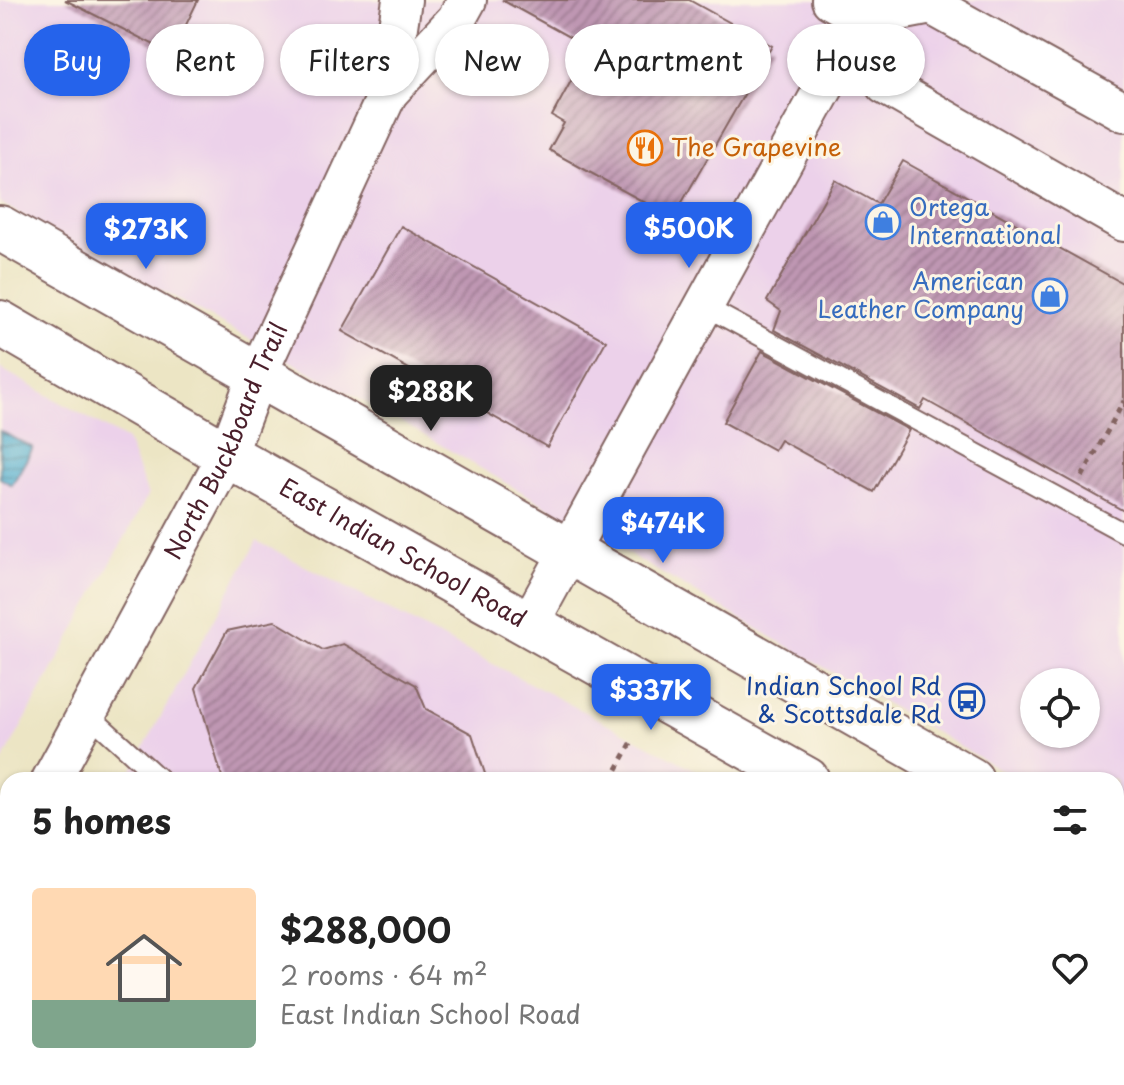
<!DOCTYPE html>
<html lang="en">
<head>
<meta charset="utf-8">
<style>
	body { margin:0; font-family:"Playpen Sans",sans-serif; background:#f2f2f2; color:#222; height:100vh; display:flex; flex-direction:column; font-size:30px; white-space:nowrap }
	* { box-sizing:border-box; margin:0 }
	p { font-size:26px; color:#767676 }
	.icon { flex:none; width:44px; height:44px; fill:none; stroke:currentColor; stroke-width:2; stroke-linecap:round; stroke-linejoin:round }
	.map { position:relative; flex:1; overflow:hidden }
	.details { position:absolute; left:0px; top:772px; width:1124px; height:314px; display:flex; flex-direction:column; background:#fff; border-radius:24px 24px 0 0; box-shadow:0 2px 6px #0004 }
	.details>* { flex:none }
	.hud { position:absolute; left:24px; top:24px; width:1076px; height:72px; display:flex; gap:16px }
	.buttons { position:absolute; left:1020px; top:668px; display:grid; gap:16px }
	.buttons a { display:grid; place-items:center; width:80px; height:80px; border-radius:50%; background:#fff; box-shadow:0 2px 6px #0004; font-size:40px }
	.price { position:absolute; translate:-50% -68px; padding:0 18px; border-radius:16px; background:#2563eb; color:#fff; font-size:26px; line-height:52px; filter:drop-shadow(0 2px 4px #0008) }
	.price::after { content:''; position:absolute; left:50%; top:48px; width:24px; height:18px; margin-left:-12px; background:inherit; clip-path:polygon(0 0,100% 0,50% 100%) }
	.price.current { background:#222; color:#fff }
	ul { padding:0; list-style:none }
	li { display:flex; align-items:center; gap:24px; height:200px; padding:0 32px }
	li span { display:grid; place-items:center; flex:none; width:224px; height:160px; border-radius:8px; color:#555 }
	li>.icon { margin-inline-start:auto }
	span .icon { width:96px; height:96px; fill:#fffc; stroke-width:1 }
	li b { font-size:34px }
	h2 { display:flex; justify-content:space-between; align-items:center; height:96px; padding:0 32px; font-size:34px }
	.chip { padding:0 28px; border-radius:36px; background:#fff; box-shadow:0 2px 6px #0004; font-size:28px; line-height:72px }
	.chip.current { background:#2563eb; color:#fff }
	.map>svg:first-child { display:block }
	.built { fill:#ecd1ea; fill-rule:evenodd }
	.water { fill:url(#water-rules); stroke:#4e667e; stroke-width:2 }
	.building { fill:url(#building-hatch) }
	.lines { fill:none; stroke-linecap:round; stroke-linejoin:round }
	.lane-casing { stroke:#836461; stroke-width:22 }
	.street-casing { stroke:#836461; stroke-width:42 }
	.secondary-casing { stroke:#836461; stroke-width:48 }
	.path { stroke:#836461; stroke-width:5; stroke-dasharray:6 6; stroke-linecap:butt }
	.lane { stroke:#fff; stroke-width:18 }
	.street { stroke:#fff; stroke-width:38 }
	.secondary { stroke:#fff; stroke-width:44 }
	.labels { text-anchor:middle; stroke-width:6; stroke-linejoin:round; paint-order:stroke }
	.food-label { font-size:24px; fill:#c56008; stroke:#fcf5e5; text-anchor:start }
	.shop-label { font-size:24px; fill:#366cbe; stroke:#fcf5e5; text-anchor:start }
	.street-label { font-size:24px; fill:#4a1f2b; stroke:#fcf5e5 }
	.transit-label { font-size:24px; fill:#164399; stroke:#fcf5e5; text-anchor:end }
</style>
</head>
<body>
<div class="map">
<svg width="1124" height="1085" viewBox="0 0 1124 1085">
	<defs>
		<pattern id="water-rules" width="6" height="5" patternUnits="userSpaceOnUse" patternTransform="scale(2)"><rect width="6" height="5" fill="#51aed0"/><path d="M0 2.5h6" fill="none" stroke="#458da9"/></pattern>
		<pattern id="building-hatch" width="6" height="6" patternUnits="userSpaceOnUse" patternTransform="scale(2)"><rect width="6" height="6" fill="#bf97b3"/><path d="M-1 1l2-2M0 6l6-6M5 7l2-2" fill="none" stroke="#9d7b92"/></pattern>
	</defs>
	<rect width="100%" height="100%" fill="#fcf5e5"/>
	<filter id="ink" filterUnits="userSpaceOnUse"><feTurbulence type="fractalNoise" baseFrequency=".0125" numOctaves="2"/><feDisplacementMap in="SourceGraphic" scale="16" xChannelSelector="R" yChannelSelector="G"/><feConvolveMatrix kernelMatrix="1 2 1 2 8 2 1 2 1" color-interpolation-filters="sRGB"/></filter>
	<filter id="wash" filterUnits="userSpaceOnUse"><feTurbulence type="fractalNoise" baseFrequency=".006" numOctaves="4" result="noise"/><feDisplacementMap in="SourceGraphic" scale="32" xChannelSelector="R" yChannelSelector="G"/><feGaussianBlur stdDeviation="1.8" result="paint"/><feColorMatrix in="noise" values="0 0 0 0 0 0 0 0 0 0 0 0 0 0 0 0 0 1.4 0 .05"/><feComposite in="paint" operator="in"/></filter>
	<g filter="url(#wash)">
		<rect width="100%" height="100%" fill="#ece5c4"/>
		<!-- built -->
		<path class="built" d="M0,0h1124v841l-8,-4v-57h-98l-629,-365 -389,-212zM1034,682h52v52h-52z
			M0,368l127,72 21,55 -148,271z
			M257,541l458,239h-589z
			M1116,990l8,4v91h-1124v-74l8,-15v82h1108z"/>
		<!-- water -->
		<path class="water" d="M0,431l33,17 -21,37 -12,-7z"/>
		<g id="blocks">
			<!-- building -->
			<path class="building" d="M65,0h133l-26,54z
				M502,0h187l83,46 -99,172 -124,-68 15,-27 -12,-7 37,-68z
				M903,161l221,123v227l-199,-111 -5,9 -146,-79 7,-19 -14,-10 68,-121 43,24z
				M401,226l205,115 -59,106 -205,-116z
				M762,351l147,79 -35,62 -94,-52 -6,10 -51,-28z
				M275,621l48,29 20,-6 73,41 10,24 46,25 15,46h-264l-27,-92 31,-57z"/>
		</g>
	</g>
	<g filter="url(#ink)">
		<use href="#blocks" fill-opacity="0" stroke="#836461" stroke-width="2"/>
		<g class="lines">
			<!-- lane casing -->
			<g class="lane-casing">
				<path id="lane" d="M704,306l420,227
					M87,713l74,67
					M0,895l8,2"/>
			</g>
			<!-- street casing -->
			<g class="street-casing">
				<g id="street">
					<path d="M831,0l32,18 68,-13 193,107"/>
					<path d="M863,18l22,67 239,137"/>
					<path d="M388,93l68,-73 11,-20"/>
					<path d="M529,624l343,-624"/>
					<path id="s1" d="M51,780l176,-325 31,-82 130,-280 14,-93"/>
					<path d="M0,873l8,-14"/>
				</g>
			</g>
			<!-- secondary casing -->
			<g class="secondary-casing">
				<g id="secondary">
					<path d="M0,228l971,552"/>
					<path id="s2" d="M0,323l227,132 580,325"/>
					<path d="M1116,862l8,5"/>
					<path d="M1116,952l8,5"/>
				</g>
			</g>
			<!-- path -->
			<path class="path" d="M1082,477l42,-76
				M611,780l22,-40
				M442,1085l4,-7"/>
			<!-- lane -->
			<use href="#lane" class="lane"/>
			<!-- street -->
			<use href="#street" class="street"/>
			<!-- secondary -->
			<use href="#secondary" class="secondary"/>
		</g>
	</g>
	<!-- icons -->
	<defs>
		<g id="restaurant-ring" transform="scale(1.8)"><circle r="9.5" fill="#fcf5e5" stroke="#e8710a" stroke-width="1.5"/><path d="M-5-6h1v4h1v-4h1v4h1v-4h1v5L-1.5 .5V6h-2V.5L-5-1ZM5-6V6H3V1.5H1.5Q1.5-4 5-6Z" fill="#e8710a"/></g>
		<g id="shop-ring" transform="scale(1.8)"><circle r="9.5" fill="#fcf5e5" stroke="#3f7fe0" stroke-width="1.5"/><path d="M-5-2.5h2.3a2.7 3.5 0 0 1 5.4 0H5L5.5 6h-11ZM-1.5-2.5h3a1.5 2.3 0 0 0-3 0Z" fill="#3f7fe0"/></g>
		<g id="bus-ring" transform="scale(1.8)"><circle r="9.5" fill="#fcf5e5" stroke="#1a4fb4" stroke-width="1.5"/><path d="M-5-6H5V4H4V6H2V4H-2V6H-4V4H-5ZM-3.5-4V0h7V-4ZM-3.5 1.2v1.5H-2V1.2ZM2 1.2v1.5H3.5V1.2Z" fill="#1a4fb4"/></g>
	</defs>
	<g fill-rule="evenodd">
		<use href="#restaurant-ring" x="645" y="148"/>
		<use href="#shop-ring" x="883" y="222"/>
		<use href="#shop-ring" x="1050" y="296"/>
		<use href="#bus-ring" x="967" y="701"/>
	</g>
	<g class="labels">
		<!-- food labels -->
		<g class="food-label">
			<text x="671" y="156">The Grapevine</text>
		</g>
		<!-- shop labels -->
		<g class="shop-label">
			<text x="909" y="216">Ortega<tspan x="909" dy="28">International</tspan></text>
			<text x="1024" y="290" text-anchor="end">American<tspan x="1024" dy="28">Leather Company</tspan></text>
		</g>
		<!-- street labels -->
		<g class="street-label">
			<text dy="8" stroke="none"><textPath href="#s1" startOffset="382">North Buckboard Trail</textPath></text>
			<text dy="8" stroke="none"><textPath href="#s2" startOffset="464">East Indian School Road</textPath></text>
		</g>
		<!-- transit labels -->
		<g class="transit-label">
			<text x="941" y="695">Indian School Rd<tspan x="941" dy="28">&amp; Scottsdale Rd</tspan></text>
		</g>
	</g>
</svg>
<div class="buttons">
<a><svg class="icon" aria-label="locate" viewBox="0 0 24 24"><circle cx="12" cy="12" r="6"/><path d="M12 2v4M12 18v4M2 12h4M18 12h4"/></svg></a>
</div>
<b class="price" style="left:689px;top:270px">$500K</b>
<b class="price" style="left:146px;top:271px">$273K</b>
<b class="price current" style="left:431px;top:433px">$288K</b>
<b class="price" style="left:663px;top:565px">$474K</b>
<b class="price" style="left:651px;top:732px">$337K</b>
<div class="hud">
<a class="chip current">Buy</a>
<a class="chip">Rent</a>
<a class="chip">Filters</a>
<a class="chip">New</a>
<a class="chip">Apartment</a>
<a class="chip">House</a>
</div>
<section class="details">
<h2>5 homes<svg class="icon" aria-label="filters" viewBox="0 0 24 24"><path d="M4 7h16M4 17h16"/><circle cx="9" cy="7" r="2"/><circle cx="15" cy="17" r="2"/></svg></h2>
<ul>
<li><span style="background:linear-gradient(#ffd9b3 70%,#7fa58c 0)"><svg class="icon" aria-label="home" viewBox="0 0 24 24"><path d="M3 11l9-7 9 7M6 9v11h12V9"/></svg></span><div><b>$288,000</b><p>2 rooms · 64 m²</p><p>East Indian School Road</p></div><svg class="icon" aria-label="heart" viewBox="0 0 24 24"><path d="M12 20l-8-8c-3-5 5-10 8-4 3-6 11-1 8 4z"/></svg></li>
</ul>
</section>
</div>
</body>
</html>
